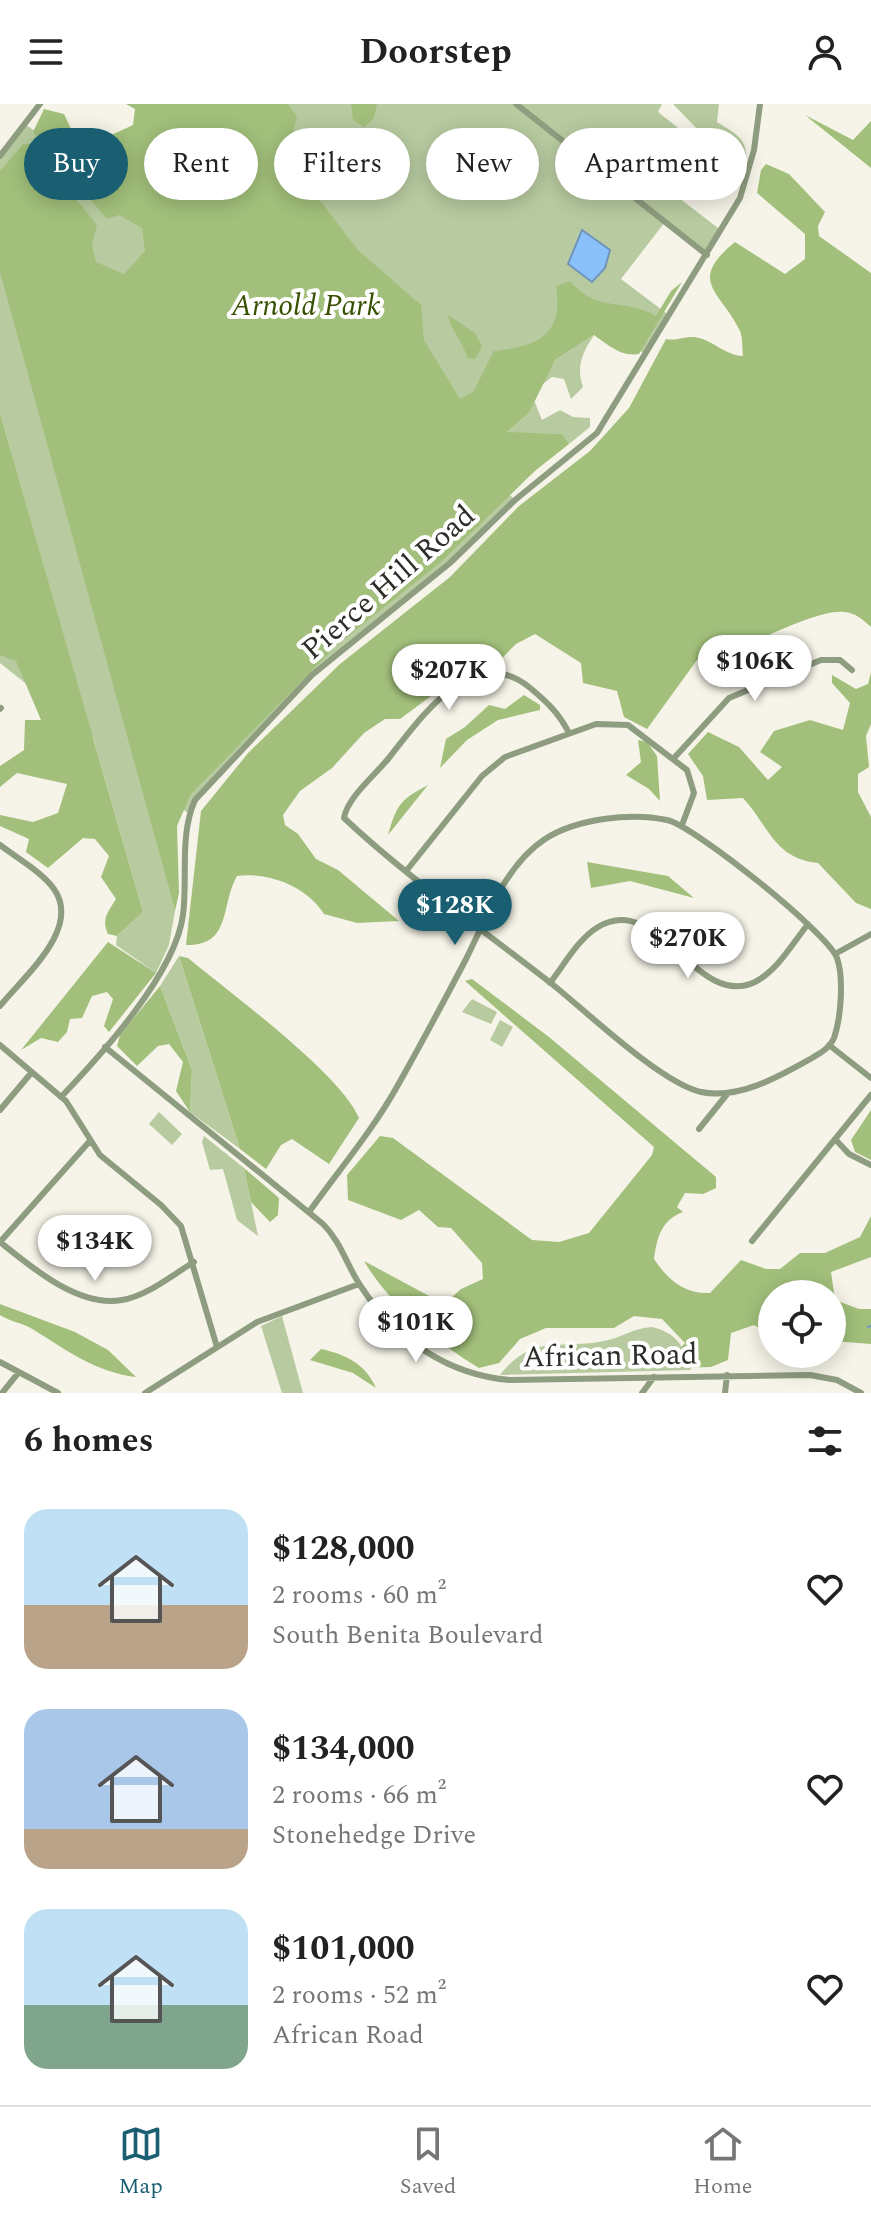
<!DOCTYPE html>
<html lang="en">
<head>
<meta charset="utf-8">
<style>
	body { margin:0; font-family:Spectral,serif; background:#f2f2f2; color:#222; height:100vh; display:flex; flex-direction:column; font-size:30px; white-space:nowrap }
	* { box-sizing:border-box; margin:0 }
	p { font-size:26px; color:#767676 }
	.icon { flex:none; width:44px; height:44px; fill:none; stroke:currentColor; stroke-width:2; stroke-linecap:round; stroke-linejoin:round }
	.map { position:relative; height:1289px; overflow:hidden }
	.panel { display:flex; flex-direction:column; background:#fff; flex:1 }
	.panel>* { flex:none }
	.hud { position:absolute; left:24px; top:24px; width:824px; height:72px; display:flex; gap:16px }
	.controls { position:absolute; left:758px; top:1176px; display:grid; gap:16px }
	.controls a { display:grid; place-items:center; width:88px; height:88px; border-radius:50%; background:#fff; box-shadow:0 4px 20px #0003; font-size:40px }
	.price { position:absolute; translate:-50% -68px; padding:0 18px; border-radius:28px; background:#fff; color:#222; font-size:26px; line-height:52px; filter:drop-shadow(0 2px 4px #0008) }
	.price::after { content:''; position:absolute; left:50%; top:48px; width:24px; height:18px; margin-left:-12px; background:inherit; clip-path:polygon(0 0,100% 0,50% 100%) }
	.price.current { background:#195f71; color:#fff }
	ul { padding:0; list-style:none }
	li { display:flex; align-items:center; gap:24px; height:200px; padding:0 24px }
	li span { display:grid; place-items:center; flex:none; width:224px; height:160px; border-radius:24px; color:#555 }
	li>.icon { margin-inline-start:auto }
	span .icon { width:96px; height:96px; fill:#fffc; stroke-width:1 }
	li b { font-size:34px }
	h2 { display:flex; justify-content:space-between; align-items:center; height:96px; padding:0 24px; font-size:34px }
	.pill { padding:0 28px; border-radius:36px; background:#fff; box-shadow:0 4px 20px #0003; font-size:28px; line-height:72px }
	.pill.current { background:#195f71; color:#fff }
	header { display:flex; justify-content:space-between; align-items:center; height:104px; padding:0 24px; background:#fff; font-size:36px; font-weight:700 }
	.menu { display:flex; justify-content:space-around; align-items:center; height:112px; border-top:2px solid #e0e0e0; background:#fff; font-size:22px; color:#767676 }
	.menu a { display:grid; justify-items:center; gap:4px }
	.menu .current { color:#195f71 }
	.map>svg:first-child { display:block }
	.green { fill:#b8cba0 }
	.forest { fill:#a2c07b }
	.water { fill:#8bc1fa; stroke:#6f95bb; stroke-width:2 }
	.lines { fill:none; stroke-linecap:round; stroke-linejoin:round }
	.stream { stroke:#6f95bb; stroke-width:2 }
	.minor { stroke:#8e9c7f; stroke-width:6 }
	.labels { text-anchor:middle; stroke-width:8; stroke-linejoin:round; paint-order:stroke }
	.park-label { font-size:30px; font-style:italic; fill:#375000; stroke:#fff }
	.street-label { font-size:30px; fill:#2e2d29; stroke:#fff }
</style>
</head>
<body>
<header><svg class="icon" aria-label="menu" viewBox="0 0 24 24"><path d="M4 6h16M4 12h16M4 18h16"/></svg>Doorstep<svg class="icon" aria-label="person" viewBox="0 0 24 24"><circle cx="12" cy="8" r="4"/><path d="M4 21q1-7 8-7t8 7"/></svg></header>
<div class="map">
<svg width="871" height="1289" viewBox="0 0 871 1289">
	<rect width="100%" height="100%" fill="#f6f4e8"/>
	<!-- green -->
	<path class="green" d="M173,0h489l-4,8 39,31 -31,45 56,43 -15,24 -42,-33 -44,57 49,37 -24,39 -62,-44 -127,131 58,58c-22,21 -44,44 -67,64 -90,78 -192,149 -259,250l-51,-40 37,137 -6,34 -13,28 -40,-28 1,-9 26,-24 -50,-175 -93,-74v-41l45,-51 -45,-158v-257l25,-32 91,66z
		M673,0h46l-2,18c21,13 33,18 28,44l-44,-33z
		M594,231c-12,18 -18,32 -11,52l-12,12 -7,-20 -12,-2 -13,10 16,-27z
		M534,296l8,20 18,-10 13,7 17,1v9l-21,17 -6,-10 -57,-1 23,-20z
		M179,852l61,193 -50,-37 2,-42 -32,-84z
		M472,895l25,13 -6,12 -29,-12z
		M500,916l13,7 -11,20 -12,-7z
		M159,1008l23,22 -10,11 -23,-21z
		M204,1032l40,32 14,68 -21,-16 -14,-51 -13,1 -8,-28z
		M282,1212l21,77h-21l-21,-67z
		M652,1223c25,6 32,19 39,43l-191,5c33,-42 59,-25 104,-34 17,-3 29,-13 48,-14z"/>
	<!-- forest -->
	<path class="forest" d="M126,0h162l9,13 -6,22 -12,23 2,7 41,34 35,46 64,56 3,35 36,59 13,-7 21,-41c44,-5 70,-16 62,-65l14,-5c28,33 54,16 86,35l15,-25 11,-9 -43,72c-18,3 -31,-9 -45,-19l-39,25 -26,53 -22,19 56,2 6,10 -33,26 -94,91 -105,84 -146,149 -14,32 2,67 -4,18 -175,-639v-101l23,-27h8l66,81 -5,19 4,18 28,12 21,-23 -3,-23 -23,-13 -12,4 -74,-87 11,-23 20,5 8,17 22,12 39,-18 2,-16z
		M351,0h26l-3,14 -10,9 -11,-7z
		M805,11l48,25 18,-19v47z
		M766,60l23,10 36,38 -7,14 1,10 52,37v354c-9,-8 -15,-14 -27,-15 -29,-3 -100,36 -130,48h-17l-50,69 -23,-12 -7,-26 -34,-8 -2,-20 -46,-29 -19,10 -17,17 -14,2 -31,16 -54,40h-15l-21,14 -32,35 -32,23 -17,24 2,10 13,9 18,25 22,11 61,51 -42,2 -33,-9c-17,-27 -54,-42 -87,-38 -17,30 -5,70 -51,69l15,-134 48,-59 91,-88 110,-87 69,-71 71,-55 39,-43 37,-69c11,2 16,-2 26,-2 20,1 31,18 51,19 -1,-7 0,-18 -3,-25 -19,-40 -54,-49 -5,-89l50,32 20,-15v-25l-48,-41 4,-23z
		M448,211l27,18 7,13 -7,13 -8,-1c-3,-16 -16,-26 -19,-43z
		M0,309l143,499 -26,24 -9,-2c-7,-15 0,-22 8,-35l-15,-22 8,-21 -14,-17 -12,-1 -35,30 -22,-16 3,-13 -29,-13v-11l33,7 25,-9 9,-29 -50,-11 -17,14v-21l24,-16 1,-30h16l-25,-59 -16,-6z
		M871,568v52l-5,12 3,31 -11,7v18l13,25v92l-15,-6 -38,-40c-44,-4 -49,-37 -75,-65l-36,2 -4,-24 -15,-22 20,-22 31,15 29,33 14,-13 -22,-15 14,-21 36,-11 33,10 7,-27 -18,-20v-8l24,14 12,-5z
		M524,591l16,10v5l-42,10 -31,20 -27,28 6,-29 19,-12 24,-22 16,4z
		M638,636l9,2 10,14 3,45 -11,-12 -23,-14 15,-13z
		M428,681l-40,50c9,-31 12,-35 40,-50z
		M587,758l81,14 26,22 -64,-17 -39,7z
		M108,838l48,31 -47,59 -5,-6 9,-27 -6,-7 -15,4 -10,22 -12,1 -3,13 -9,10 -17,-4 -20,12z
		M179,852l9,2c42,35 152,115 171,160l-30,46 -37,-25 -11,6 -15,24 -26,-20z
		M472,875l77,58 167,140v11l-13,6 -18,-1 -8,14 6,5c-22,8 -26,26 -29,47 14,21 30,35 56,34l31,-33 25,9h14l20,-16h25l35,-16 11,-21v41l-40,15 4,28 24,9h12v35l-39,-3v-47h-60v42l-18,-11 -23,8 -3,27 -17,7 -40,1 1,-11 13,-14 -23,-24 -28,-3 -20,12h-68l-26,11 -21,24 -20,5c-43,-26 -90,-64 -115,-107l80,43 17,-15 22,-10 -1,-16 -31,-35 -13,-1 -19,-17 -18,10 -53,-20 -1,-25 33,-39 13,2 139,102 27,2 30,-9 63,-78 2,-8 -189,-166z
		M160,882l32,84 -2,42 -14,-21 7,-29 -14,-18 -11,2 -21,20 -20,-20 3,-11z
		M871,1006v50l-16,-8 -4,-12z
		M244,1064l35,30 -1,17 -8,7 -19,-20z
		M0,1200l75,28 33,18 28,27c-41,-5 -68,-26 -102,-47 -10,-7 -24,-8 -34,-15z
		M321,1245c24,5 45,15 55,39l-23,-15 -43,-13z"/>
	<!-- water -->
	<path class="water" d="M582,126l28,20 -5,18 -13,14 -24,-18z"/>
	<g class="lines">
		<!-- stream -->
		<path class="stream" d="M868,1223l3,-1"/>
		<!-- minor -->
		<path class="minor" d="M516,0l191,151
			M0,52l40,-52
			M0,605l1,-1
			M674,654l55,-60 92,-38h19l12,10
			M0,741c17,13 42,27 54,44 28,40 -31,88 -54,117
			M407,766l75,-94 23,-19 91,-33 32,1 59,45 7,23 -12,32
			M835,850l36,-20
			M550,879c14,-18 28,-44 48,-56 60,-37 97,83 157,55 22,-11 38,-39 53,-58
			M0,941l66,56 34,54 61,50 20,21 36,121
			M829,941l42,33
			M105,943l218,177c19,19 24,43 39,64 33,51 88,88 149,92l299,-5 27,5 24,13
			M61,993c41,-43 114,-123 122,-182 5,-38 -4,-79 12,-115l117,-125 138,-112 65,-63 82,-67 143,-235 14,-48 6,-46
			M0,1006l32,-38
			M699,1025l29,-36
			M835,1035l14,15 22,11
			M309,1108c30,-42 64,-82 89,-127 23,-41 45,-82 67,-124 21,-41 39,-95 80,-122 31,-20 85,-27 122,-19 26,5 161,113 170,138 7,20 4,60 -3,80 -4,10 -14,15 -22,20 -32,18 -73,42 -111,34 -40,-9 -114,-80 -149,-108 -69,-54 -144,-106 -208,-166 3,-20 31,-43 44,-59 32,-40 84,-118 141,-72 17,14 30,26 40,46
			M752,1137l119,-146
			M0,1138c31,25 79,66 122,58 25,-4 50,-25 72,-38
			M0,1138l89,-100
			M0,1258l58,31
			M2,1289l17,-21
			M145,1289l112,-71 102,-38
			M642,1289l12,-16
			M725,1289l2,-18"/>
	</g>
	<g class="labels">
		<!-- park labels -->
		<g class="park-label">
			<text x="306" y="211">Arnold Park</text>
		</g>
		<!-- street labels -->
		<g class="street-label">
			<text transform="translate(388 478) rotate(-41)" y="10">Pierce Hill Road</text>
			<text transform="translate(610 1251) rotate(-1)" y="10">African Road</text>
		</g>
	</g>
</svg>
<div class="controls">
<a><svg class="icon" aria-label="locate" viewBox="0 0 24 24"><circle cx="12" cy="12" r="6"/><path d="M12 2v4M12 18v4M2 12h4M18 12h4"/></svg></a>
</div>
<b class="price" style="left:755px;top:599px">$106K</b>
<b class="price" style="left:449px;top:608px">$207K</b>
<b class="price current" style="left:455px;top:843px">$128K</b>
<b class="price" style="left:688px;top:876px">$270K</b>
<b class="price" style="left:95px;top:1179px">$134K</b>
<b class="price" style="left:416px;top:1260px">$101K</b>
<div class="hud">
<a class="pill current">Buy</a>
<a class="pill">Rent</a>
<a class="pill">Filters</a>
<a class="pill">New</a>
<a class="pill">Apartment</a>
</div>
</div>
<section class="panel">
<h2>6 homes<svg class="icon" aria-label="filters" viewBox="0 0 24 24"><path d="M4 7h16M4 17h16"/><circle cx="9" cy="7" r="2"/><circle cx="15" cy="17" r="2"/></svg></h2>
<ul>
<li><span style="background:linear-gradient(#bfe0f5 60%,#b9a48a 0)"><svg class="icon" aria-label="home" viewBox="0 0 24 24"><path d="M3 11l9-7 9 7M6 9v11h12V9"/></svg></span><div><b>$128,000</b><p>2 rooms · 60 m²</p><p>South Benita Boulevard</p></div><svg class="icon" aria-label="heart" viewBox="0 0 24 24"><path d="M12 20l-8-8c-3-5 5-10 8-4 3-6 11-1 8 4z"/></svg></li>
<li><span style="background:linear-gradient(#a9c7e8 75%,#b9a48a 0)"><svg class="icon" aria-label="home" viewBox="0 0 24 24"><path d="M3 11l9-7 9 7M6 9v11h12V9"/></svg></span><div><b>$134,000</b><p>2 rooms · 66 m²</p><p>Stonehedge Drive</p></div><svg class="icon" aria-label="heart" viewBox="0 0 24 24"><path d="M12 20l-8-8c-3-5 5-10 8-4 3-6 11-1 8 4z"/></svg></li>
<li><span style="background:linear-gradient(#bfe0f5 60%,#7fa58c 0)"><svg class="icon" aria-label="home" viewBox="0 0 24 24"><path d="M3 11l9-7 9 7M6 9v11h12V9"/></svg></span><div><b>$101,000</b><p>2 rooms · 52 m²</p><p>African Road</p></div><svg class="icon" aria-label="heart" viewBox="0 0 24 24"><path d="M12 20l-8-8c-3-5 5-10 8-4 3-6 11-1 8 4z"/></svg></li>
</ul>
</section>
<nav class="menu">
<a class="current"><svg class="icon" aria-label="map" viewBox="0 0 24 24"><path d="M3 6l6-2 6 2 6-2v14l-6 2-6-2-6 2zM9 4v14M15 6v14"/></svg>Map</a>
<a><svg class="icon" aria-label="saved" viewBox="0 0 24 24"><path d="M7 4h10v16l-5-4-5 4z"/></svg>Saved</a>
<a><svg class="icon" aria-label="home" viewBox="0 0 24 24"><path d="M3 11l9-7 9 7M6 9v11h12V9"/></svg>Home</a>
</nav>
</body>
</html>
